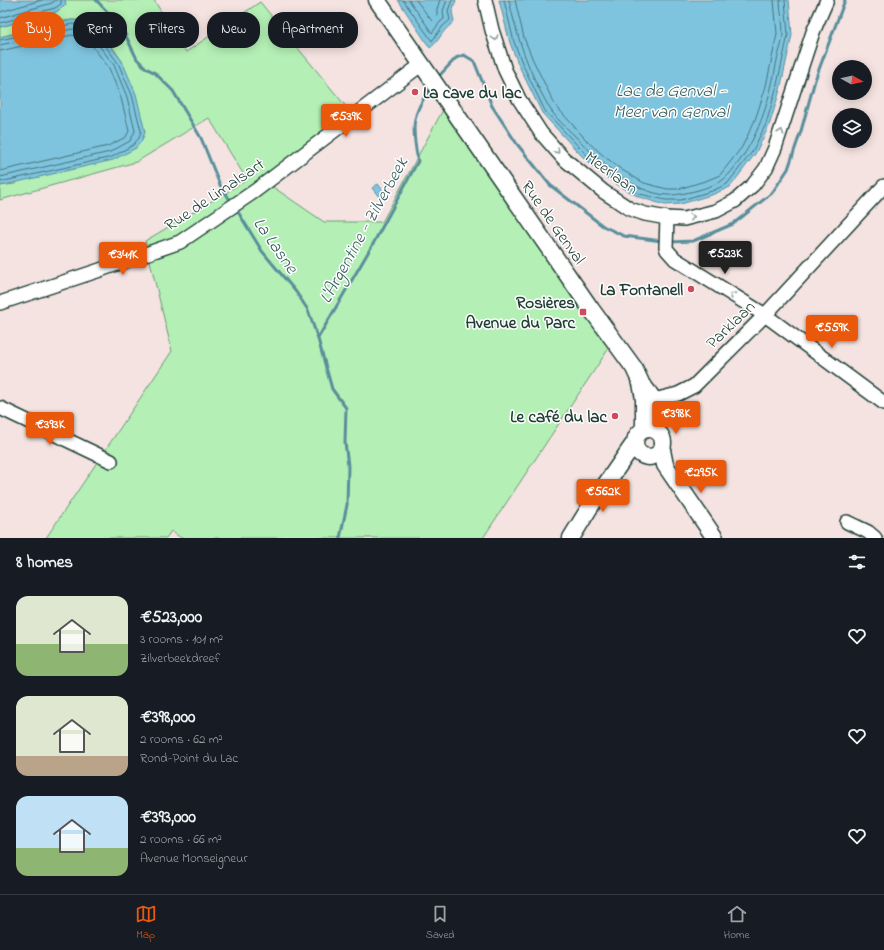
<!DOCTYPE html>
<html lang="en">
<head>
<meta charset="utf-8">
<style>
	body { margin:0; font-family:"Indie Flower",sans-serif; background:#20242c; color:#f1f3f6; height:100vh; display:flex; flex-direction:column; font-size:15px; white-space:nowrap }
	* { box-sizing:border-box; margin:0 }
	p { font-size:13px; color:#9ea1a6 }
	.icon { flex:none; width:22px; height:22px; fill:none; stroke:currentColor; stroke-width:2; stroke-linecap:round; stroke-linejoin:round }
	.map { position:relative; height:538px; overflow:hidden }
	.drawer { display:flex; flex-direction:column; background:#171b24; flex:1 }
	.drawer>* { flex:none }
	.banner { position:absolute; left:12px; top:12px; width:400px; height:36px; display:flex; gap:8px }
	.needle { width:26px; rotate:98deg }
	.fabs { position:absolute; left:832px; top:60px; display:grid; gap:8px }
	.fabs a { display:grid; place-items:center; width:40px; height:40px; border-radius:50%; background:#171b24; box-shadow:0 2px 10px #0003; font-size:20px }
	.price { position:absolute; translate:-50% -34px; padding:0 9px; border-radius:4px; background:#ea580c; color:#fff; font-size:13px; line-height:26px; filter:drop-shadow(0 1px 2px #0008) }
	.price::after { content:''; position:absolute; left:50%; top:24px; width:12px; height:9px; margin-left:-6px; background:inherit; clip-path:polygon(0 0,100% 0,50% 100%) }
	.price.selected { background:#222; color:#fff }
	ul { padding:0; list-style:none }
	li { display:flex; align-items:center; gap:12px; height:100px; padding:0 16px }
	li span { display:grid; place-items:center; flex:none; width:112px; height:80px; border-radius:12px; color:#555 }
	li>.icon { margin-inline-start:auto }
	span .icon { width:48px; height:48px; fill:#fffc; stroke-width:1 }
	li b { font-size:17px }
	h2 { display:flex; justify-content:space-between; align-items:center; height:48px; padding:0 16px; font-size:17px }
	.tag { padding:0 14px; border-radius:16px; background:#171b24; box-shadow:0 2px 10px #0003; font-size:14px; line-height:36px }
	.tag.selected { background:#ea580c; color:#fff }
	.tab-bar { display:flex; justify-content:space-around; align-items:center; height:56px; border-top:1px solid #363941; background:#171b24; font-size:11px; color:#9ea1a6 }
	.tab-bar a { display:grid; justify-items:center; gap:2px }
	.tab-bar .selected { color:#ea580c }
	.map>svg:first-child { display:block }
	.green { fill:#b4f0b5; stroke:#6a9674 }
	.water { fill:#7fc4df; stroke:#598e9b }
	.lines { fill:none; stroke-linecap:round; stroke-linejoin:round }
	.shore { stroke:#457378; stroke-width:1 }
	.stream { stroke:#598e9b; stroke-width:3 }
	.minor-casing { stroke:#1f3d34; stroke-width:16 }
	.tertiary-casing { stroke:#1f3d34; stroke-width:19 }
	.minor { stroke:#fff; stroke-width:13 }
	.tertiary { stroke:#fff; stroke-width:16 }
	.oneway { stroke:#8f9e9a }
	.poi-dot { fill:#d1495b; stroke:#fff; stroke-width:1.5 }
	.labels { text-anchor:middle; stroke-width:3; stroke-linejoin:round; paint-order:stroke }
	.poi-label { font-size:17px; font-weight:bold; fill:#1f3d34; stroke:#fff; text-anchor:end }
	.street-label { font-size:17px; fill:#1f3d34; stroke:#fff }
	.water-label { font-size:18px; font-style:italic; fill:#375f5f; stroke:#fff }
</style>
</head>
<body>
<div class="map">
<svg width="884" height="538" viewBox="0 0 884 538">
	<rect width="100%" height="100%" fill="#f4e3e1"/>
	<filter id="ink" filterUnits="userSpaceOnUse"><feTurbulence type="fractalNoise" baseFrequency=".025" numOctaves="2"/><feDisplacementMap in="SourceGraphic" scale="8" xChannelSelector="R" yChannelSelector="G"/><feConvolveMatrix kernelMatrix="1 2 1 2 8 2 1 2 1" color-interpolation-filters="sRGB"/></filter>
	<g filter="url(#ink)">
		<!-- green -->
		<path class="green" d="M65,0h89l32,52 74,-50 88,107 -75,78 51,35h58l62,-114 173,228 -134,202h-302l-10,-7 -5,7h-120l126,-187 -27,-110 102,-61 -38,-62 -73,44 -136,38v-14l15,-2 107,-123c-17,-24 -26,-46 -59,-40l-63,16v-10l56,-15 9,-7z"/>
		<!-- water -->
		<path class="water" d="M0,0h65l1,5 -10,7 -56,15z
			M398,0h58l-4,12 2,9c-2,3 -6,6 -9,9 -5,6 -8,13 -15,18z
			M499,0h290l3,35 -12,55 -11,36 -14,28 -25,33 -16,7 -33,10 -16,1 -26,-8 -26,-15 -19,-14 -16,-16 -36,-39 -23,-47 -9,-23z
			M72,20l8,1 15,5 27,35 14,33 9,38 -3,8 -6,8 -23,12 -113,26v-149z
			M378,184l7,9 -5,5 -8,-10z"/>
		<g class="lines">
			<!-- shore -->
			<path class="shore" d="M403,0l29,41 11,-15 7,-6 -2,-9 4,-11
				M409,0l23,33 8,-11 4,-3 -1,-8 4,-11
				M416,0l16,21 5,-5v-7l3,-9
				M504,0l10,42 9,23 22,46 36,38 16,16 18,14 25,15 26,6h15l31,-9 15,-7 25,-32 14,-28 10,-35 12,-54 -3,-35
				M509,0c8,38 20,73 40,107 6,11 17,20 26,29 23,24 58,57 92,59 13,1 48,-8 57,-16 5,-4 10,-11 14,-16 23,-31 32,-66 39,-103 2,-9 6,-18 6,-27 0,-11 -3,-22 -3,-33
				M515,0l9,38 9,22 22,45 33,37 16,14 18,14 22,13 23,6h12l29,-9 12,-5 22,-28 13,-27 11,-34 11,-52 -3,-34
				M0,12l42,-12
				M0,18l52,-15 4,-3
				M0,23l55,-15 6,-4v-4
				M0,40l72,-16 8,1 13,4 25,34 14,32 9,36 -2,7 -6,7 -21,12 -112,25
				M0,45l72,-16 6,1 12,4 24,31 13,32 8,34 -5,10 -20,11 -110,25
				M0,51l72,-16 15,4 22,29 12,30 8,33 -3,6 -18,9 -108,25"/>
			<!-- stream -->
			<path class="stream" d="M96,0l25,26 16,33 9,9 9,5 18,18 28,47 19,47 12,18
				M439,76l17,-18 8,-3 10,6 18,45 25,38 33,41 53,41 21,10 38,5
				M235,207l27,44 34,41 12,18 10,29 14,50 14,19 -1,34 3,24 -1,39 -7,33
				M670,242l23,-1 40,-17 39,-31 16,-24 13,-38 14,-51 30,-80
				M318,338l55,-94 45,-83c-6,-32 -8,-46 13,-73"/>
			<!-- minor casing -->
			<g class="minor-casing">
				<path id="minor" d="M485,0l7,30 13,40 14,29 22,34 22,25 41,34 26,17 15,5 22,4 17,1 32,-8 19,-10 18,-16 13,-17 9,-20 38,-116 14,-32
					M667,218l-1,29 1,3 8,9 90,56 119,88
					M0,303l97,-32 83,-29 75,-51 167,-127
					M654,400l24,-6 16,-8 71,-71 119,-129
					M0,408l111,53
					M847,522l21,10 7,6"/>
			</g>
			<!-- tertiary casing -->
			<g class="tertiary-casing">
				<path id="tertiary" d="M377,0l214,309 43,59 7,15 3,16v31
					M645,388l9,12 2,13v18
					M635 443a14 14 0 1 1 28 0a14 14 0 1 1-28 0Z
					M662,450l3,15 50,73
					M571,538l19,-31 45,-65"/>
			</g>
			<!-- minor -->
			<use href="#minor" class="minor"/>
			<!-- tertiary -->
			<use href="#tertiary" class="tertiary"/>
		</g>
		<!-- one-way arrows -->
		<defs><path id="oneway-chevron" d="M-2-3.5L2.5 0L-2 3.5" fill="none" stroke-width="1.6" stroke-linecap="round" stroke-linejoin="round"/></defs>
		<g class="oneway">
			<use href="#oneway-chevron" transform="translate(495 38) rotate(72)"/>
			<use href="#oneway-chevron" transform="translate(781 132) rotate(-71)"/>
			<use href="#oneway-chevron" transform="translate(557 151) rotate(49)"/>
			<use href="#oneway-chevron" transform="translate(692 217) rotate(-14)"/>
			<use href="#oneway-chevron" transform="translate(732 295) rotate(-148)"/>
		</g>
	</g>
	<!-- markers -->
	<g class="poi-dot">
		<circle cx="415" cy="92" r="4"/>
		<circle cx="691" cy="289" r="4"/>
		<rect x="579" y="308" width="8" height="8" rx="2"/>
		<circle cx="615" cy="416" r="4"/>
	</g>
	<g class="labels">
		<!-- poi labels -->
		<g class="poi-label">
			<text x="423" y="98" text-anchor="start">La cave du lac</text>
			<text x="683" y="295">La Fontanell</text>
			<text x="575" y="308">Rosières<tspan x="575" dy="20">Avenue du Parc</tspan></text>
			<text x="607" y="422">Le café du lac</text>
		</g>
		<!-- street labels -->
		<g class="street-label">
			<text transform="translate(612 172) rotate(36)" y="6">Meerlaan</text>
			<text transform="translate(214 194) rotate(-34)" y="6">Rue de Limalsart</text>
			<text transform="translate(554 222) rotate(55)" y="6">Rue de Genval</text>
			<text transform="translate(730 324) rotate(-44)" y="6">Parklaan</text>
		</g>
		<!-- water labels -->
		<g class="water-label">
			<text x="671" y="96">Lac de Genval -<tspan x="671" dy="21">Meer van Genval</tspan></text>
			<text transform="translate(363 230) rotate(-61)" y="6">L'Argentine - Zilverbeek</text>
			<text transform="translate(276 245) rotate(55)" y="6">La Lasne</text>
		</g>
	</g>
</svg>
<div class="fabs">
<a><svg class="needle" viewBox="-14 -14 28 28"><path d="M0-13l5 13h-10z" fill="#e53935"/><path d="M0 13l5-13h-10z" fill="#9ea1a6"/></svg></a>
<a><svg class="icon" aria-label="layers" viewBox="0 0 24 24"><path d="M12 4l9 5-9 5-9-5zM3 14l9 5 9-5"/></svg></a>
</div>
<b class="price" style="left:346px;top:138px">€539K</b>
<b class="price selected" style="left:725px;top:275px">€523K</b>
<b class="price" style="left:123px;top:276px">€341K</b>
<b class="price" style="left:832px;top:349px">€559K</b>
<b class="price" style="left:676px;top:435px">€398K</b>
<b class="price" style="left:50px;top:446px">€393K</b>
<b class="price" style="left:701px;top:494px">€295K</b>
<b class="price" style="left:603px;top:513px">€562K</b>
<div class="banner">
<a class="tag selected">Buy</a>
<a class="tag">Rent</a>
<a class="tag">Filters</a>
<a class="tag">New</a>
<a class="tag">Apartment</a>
</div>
</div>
<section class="drawer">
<h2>8 homes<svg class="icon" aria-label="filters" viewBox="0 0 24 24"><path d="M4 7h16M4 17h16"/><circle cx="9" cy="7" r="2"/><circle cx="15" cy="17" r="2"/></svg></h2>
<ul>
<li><span style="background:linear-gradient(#dfe7d0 60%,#8fb573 0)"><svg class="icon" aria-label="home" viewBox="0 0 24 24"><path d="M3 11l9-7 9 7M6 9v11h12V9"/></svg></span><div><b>€523,000</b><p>3 rooms · 101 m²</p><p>Zilverbeekdreef</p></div><svg class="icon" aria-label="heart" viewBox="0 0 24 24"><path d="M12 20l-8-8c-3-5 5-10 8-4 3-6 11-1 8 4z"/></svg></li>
<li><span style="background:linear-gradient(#dfe7d0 75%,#b9a48a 0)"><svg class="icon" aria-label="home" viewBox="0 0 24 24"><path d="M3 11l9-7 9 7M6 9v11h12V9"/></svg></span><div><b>€398,000</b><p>2 rooms · 62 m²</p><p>Rond-Point du Lac</p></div><svg class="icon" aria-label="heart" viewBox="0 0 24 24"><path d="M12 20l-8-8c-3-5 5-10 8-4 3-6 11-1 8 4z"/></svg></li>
<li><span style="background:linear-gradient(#bfe0f5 65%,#8fb573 0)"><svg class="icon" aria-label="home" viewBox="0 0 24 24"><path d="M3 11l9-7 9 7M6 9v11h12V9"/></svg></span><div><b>€393,000</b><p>2 rooms · 66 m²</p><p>Avenue Monseigneur</p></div><svg class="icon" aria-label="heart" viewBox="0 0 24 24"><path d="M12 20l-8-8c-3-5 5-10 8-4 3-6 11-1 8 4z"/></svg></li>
</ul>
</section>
<nav class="tab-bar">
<a class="selected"><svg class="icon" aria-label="map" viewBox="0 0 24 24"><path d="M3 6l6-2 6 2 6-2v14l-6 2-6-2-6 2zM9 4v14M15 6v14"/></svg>Map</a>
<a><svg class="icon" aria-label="saved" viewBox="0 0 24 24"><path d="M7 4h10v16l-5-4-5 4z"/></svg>Saved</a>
<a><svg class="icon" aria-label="home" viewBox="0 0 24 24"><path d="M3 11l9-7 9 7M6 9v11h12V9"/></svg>Home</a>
</nav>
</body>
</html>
